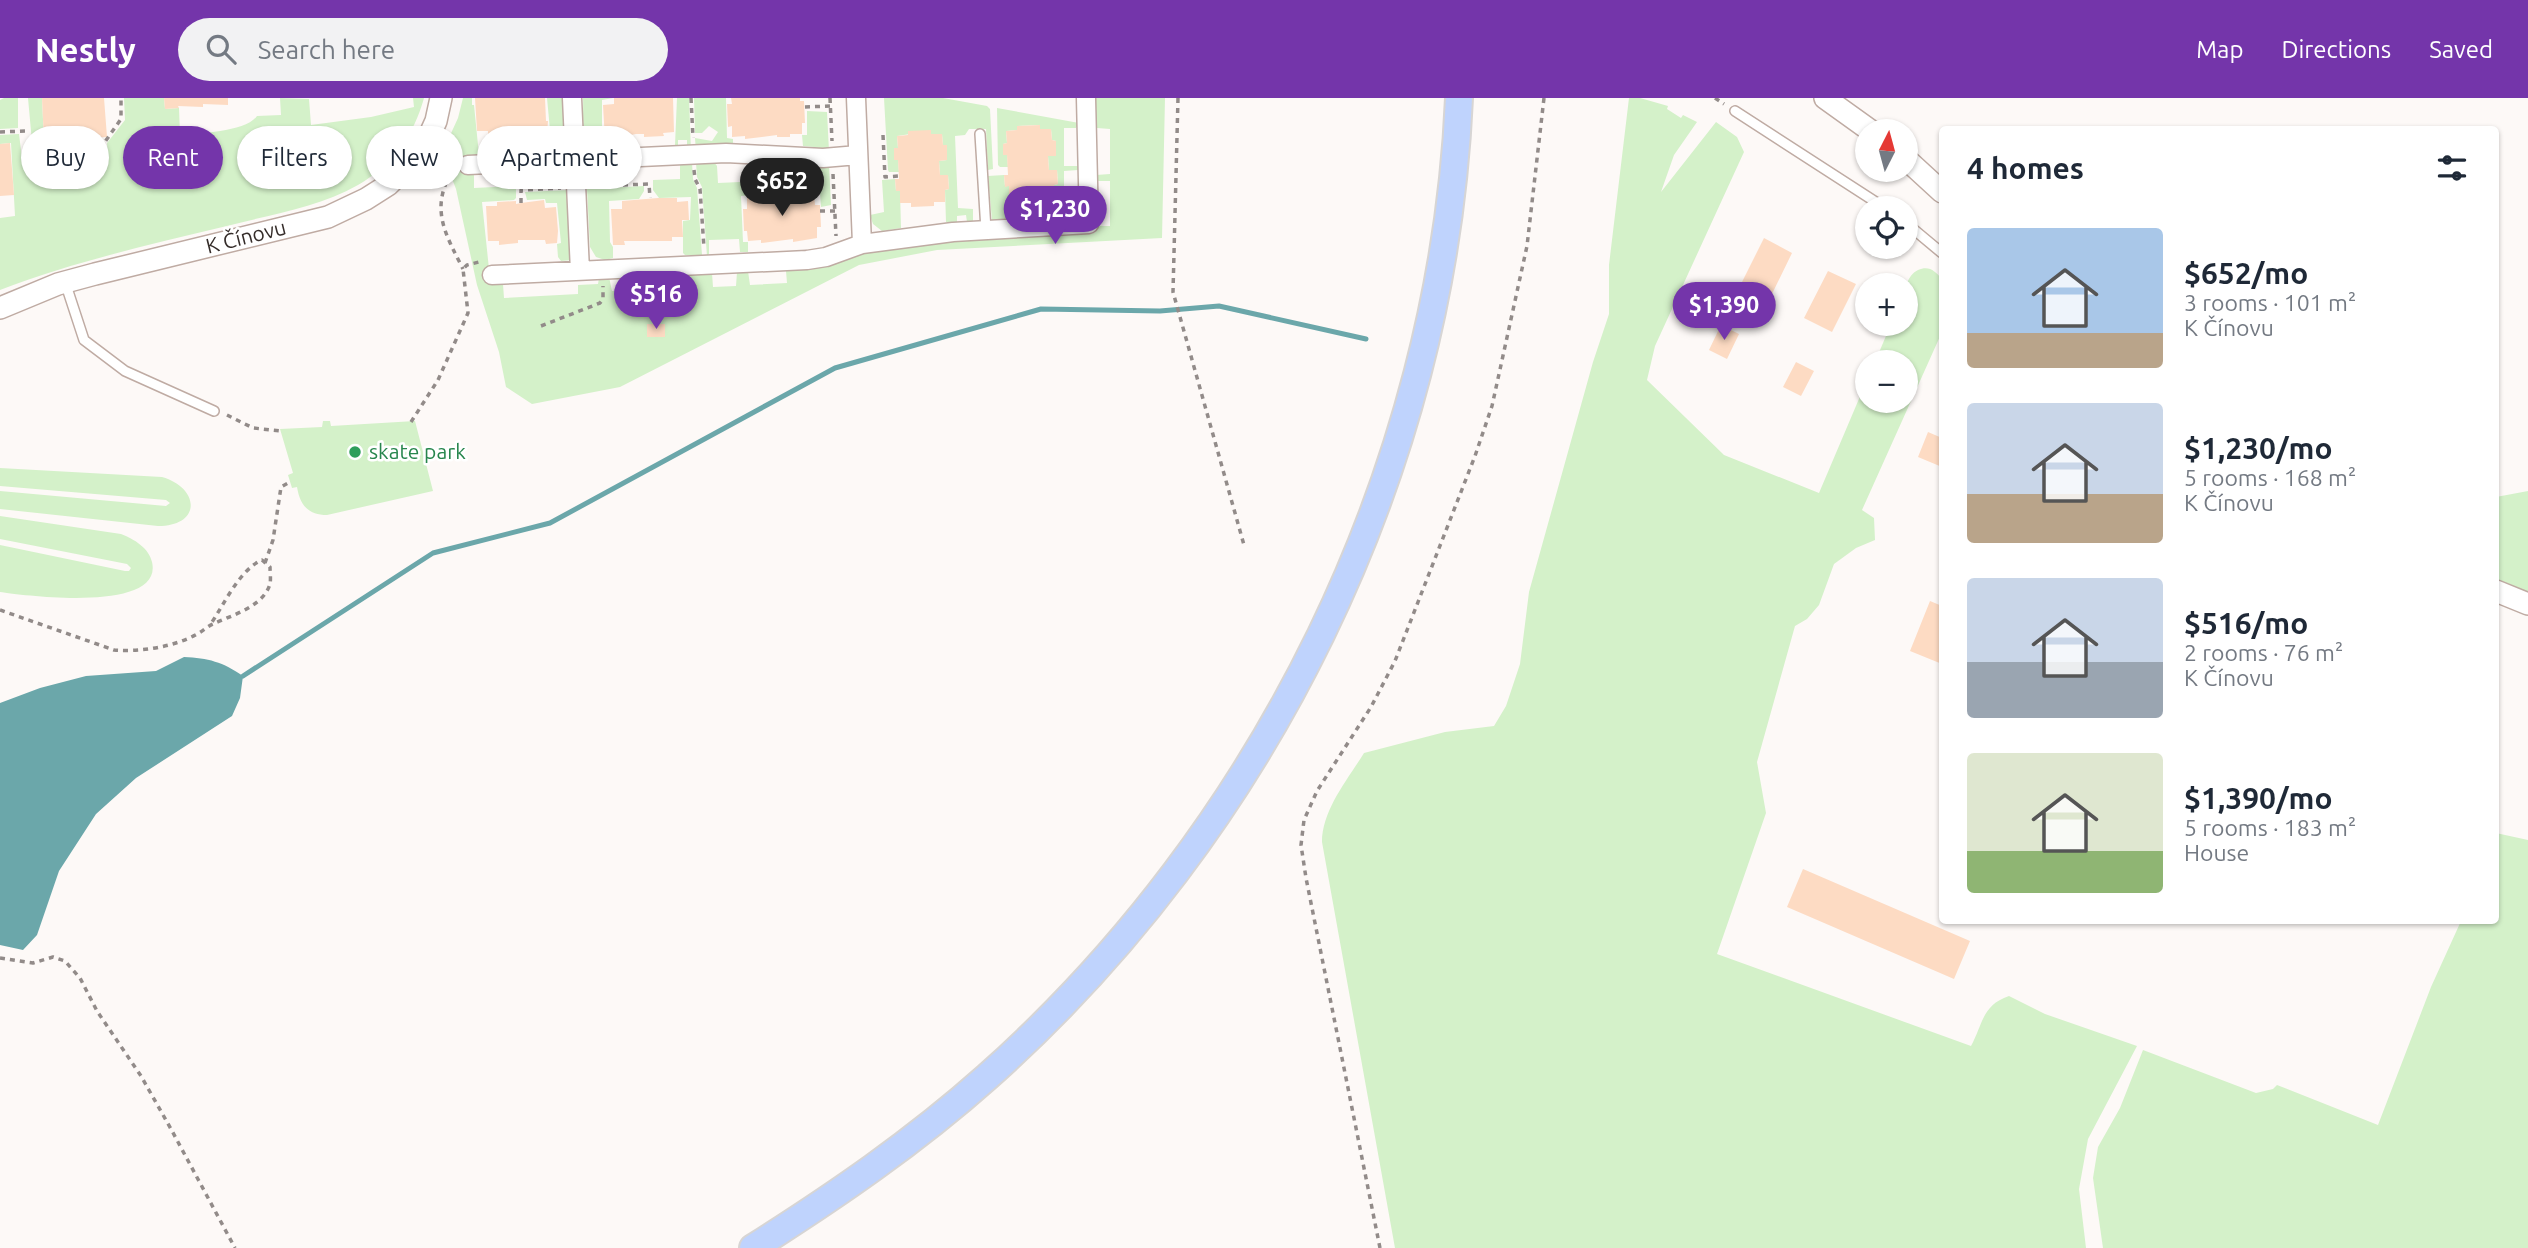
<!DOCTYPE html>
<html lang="en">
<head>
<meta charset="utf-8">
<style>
	body { margin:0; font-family:Ubuntu,sans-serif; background:#f2f2f3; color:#1f2937; height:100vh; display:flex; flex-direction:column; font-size:26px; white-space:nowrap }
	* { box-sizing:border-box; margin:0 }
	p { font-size:23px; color:#747a83 }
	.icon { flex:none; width:38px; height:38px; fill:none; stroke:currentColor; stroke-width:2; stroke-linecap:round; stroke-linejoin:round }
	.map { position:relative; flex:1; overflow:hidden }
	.side { position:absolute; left:1939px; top:28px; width:560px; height:798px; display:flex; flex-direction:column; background:#fff; border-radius:7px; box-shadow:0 2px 5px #0004 }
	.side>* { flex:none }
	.guide { position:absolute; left:21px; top:28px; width:665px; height:63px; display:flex; gap:14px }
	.needle { width:46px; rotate:6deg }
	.buttons { position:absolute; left:1855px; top:21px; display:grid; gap:14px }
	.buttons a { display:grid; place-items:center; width:63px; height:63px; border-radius:50%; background:#fff; box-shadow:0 2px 5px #0004; font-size:35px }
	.price { position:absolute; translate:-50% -60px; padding:0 16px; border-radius:24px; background:#7435aa; color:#fff; font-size:23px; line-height:46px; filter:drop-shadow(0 2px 4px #0008) }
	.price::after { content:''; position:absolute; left:50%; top:42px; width:21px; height:16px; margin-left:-10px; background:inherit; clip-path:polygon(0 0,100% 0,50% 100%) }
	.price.active { background:#222; color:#fff }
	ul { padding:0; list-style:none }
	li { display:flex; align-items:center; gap:21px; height:175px; padding:0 28px }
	li span { display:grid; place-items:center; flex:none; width:196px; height:140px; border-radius:7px; color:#555 }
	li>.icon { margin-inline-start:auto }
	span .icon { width:84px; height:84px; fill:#fffc; stroke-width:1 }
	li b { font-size:30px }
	h2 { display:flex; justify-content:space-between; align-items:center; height:84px; padding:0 28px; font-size:30px }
	.chip { padding:0 24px; border-radius:32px; background:#fff; box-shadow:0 2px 5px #0004; font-size:24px; line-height:63px }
	.chip.active { background:#7435aa; color:#fff }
	header { display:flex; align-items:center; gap:42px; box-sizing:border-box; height:98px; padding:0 35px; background:#7435aa; color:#fff }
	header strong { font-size:33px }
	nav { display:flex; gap:38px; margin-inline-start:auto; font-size:24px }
	.search { width:490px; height:63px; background:#f2f2f3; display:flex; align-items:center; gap:18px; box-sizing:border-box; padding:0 24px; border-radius:38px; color:#747a83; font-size:26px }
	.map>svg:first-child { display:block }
	.green { fill:#d4f1c9 }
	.water { fill:#6ba7aa }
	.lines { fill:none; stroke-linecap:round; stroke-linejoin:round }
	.stream { stroke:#6ba7aa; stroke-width:5 }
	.building { fill:#fddbc3 }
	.service-casing { stroke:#bfaba3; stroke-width:12 }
	.minor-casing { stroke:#bfaba3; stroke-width:21 }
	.tertiary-casing { stroke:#bfaba3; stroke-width:24 }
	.primary-casing { stroke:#d7d5d4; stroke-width:30 }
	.path { stroke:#928b89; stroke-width:3.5; stroke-dasharray:5 5; stroke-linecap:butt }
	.service { stroke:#fff; stroke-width:9 }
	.minor { stroke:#fff; stroke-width:18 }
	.tertiary { stroke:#fff; stroke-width:21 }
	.primary { stroke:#bfd3fd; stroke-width:26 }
	.leisure-dot { fill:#2e9e5b; stroke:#fff; stroke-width:2.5 }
	.labels { text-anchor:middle; stroke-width:5; stroke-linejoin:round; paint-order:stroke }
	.street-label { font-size:21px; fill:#352d2a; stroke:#fff }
	.leisure-label { font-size:21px; fill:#27864d; stroke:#fff; text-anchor:start }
</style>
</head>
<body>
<header>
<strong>Nestly</strong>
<div class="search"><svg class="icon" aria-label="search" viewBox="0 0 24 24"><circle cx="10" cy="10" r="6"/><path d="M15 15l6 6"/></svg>Search here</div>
<nav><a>Map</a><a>Directions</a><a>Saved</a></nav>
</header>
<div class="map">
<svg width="2528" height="1150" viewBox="0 0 2528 1150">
	<rect width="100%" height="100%" fill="#fdf9f7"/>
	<!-- green -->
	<path class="green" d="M4,0h14v30l-18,1v-29z
		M28,0h14l2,43 -3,3 -9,-2z
		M124,0h40l1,11 14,-1 1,27c19,-2 66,-3 77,-19l24,-1 -1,-17 29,1 2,26 60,-8 43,-10 -1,-9h11c-10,37 -32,67 -66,87 -38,22 -85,29 -127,40 -78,19 -156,36 -231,65v-72l15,-2 -4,-73 -11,1v-9l19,-1 4,32 85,-7 -1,-16 18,-23z
		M463,0h9v7h2l5,50 -13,1 1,17 7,1v14l42,-2v12l-2,2 -32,2 7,67 14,15 1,14 74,-4v-9l20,-1 1,-6 10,-1 3,14 73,-3v-14l27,-1 1,14 23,-1 1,-14 11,-1 2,14 37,-2 -1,-12 3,-2 29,-1 27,-12 60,-10 51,-6 139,-7 1,-7h14v-45h-14v-6l14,-1v-45l-13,-1 -1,-2v-28h69l-3,140 -225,12 -78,15 -239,122 -88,17 -26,-17 -7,-35 -22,-67 -21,-96 -14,-36 16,-35z
		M547,0h18c1,19 9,47 -14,54l-4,-3v-16l3,-3z
		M583,0h30l-11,2v40h3l-1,9c-26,-2 -20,-31 -21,-51z
		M677,0h12l2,54h-4v-12h-9v6l-3,-1z
		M694,0h32l1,40 6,1v10l-37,3 -1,-14 17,3 6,-9 -9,-6 -7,7h-7z
		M884,0h59l44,8 3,3 3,60 -5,1 -2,-41h-17l-4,6 -10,1 3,72 15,1v13h-6l-1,-7 -9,1v7l-11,-1 -1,-32 4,-1 -1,-14h-8l-1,-14 8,-1v-14l-4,-1 -1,-11h-11v-3l-34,5 1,12 -4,1v11h4l1,12h-10l-1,-2z
		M1629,0h11l28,8 -1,3 14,9 2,-3 14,7 -23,33 -13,37 55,-70 21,15 7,15 -89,194 -8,34 77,75 95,38 48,-113v21h39v-39h-31l16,-38h15c0,-18 -6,-45 12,-54 11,-5 17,1 24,9v53l-80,178 12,8 1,22 -19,8 -22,16 -15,41 -12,14 -12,7 -38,136 9,51 -49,141 254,92c12,-22 11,-41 38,-50l36,18 92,32 -49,93 -9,50 7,59h-691l-73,-406c0,-32 26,-63 42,-89l81,-21 49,-6 12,-20 14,-42 9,-72 64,-230 16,-48v-49z
		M997,10l82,15 -3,5h-12v38h14v4l-14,1v30h14l-8,14 -13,3 -2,-3 -1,-30 4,-1 -1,-14h-8l-1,-14 8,-1v-14l-4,-1 -1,-11h-11l-1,-4 -22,1v4l-11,1 1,12 -4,1v11h4l1,12h-8l-2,-2z
		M807,13l20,1 2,39 -13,-1 -2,-3 -11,-1 -1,-11h5z
		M714,64l3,4 1,17 44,-2v-13l3,-2 3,2 1,12 51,-2v-13l9,-2 2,42 -10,2 -1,-14 -33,-1v6l-12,1 -1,-6 -33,3 2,46h5v10h-8l-1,-13 -30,1v14l-2,2 -5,-69 -5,-10 -1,-14z
		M692,65l1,16 4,9 5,67h-17l-2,-2v-32l7,-1 1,-23 -32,1 -6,-8v-10l27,-1v-15z
		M1004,77l1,11h4l1,32 -18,2 -4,-44z
		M895,81l1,12h4l1,37 -19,3 -9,-7 -3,-9 14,-3 -2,-32z
		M644,88v5l-5,8 -30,2 1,41 3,5v11l-8,2 -9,-3 -6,-10 -3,-58z
		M569,92l3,70 -11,1 -3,-4 -1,-13 4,-1 -4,-40h-11l-1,-4 -18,1 -2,-8z
		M323,323h7l1,5 84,-5 18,70 -106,24c-19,0 -27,-10 -30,-28l-5,1 -4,-13 5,-2 -13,-44 42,-2z
		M0,370l162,9c38,11 40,49 -4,49l-158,-17v-18l166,15 4,-3 -4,-3 -166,-14z
		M2528,393v101l-32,-13v-82z
		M0,418l121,18c13,5 28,14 31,28 12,51 -125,34 -152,30v-47l125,26h4l2,-3 -4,-4 -127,-25z
		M2496,735l32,7v408h-425l-10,-70 5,-31 22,-39 23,-58 113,43 17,-4 4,-4 101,40 53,-138 30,-66 35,-1z"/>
	<!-- water -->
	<path class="water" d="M184,559c24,1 39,5 59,19l-3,22 -8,18 -96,62 -40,36 -37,57 -22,64 -14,15 -23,-5v-242l40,-15 46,-12 70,-5z"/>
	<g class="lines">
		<!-- stream -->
		<path class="stream" d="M243,578l190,-123 117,-30 285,-155 206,-59 119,2 59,-5 147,33"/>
	</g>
	<!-- building -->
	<path class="building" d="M42,0h62l3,39 -63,4z
		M164,0h64v7l-25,-1v3l-25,-1 1,2 -14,1z
		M475,0h70l1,23h2l-1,12 -12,1v-4h-27v3l-20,1v-3h-11z
		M614,0h59l1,34 -11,1 1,3 -20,1v-3h-8l-31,6 -2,-35 11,-1z
		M731,0h69v3h4l1,22h-3v11h-12v3h-13v-2l-32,4v-3l-13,1v-11l-4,1 -1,-23h5z
		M1040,27v4h11l1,11 4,1v15h-8l1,14h8l1,14 -4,1v11l-11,1 1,4 -23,1 -1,-4 -11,1v-13l-4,1 -1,-12h4l-1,-20h-4v-11l4,-1 -1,-12 11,-1v-4z
		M931,32v4h11l1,11h4v15l-8,1 1,14h8l1,14 -4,1v12h-11v4l-23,1v-4h-11v-12h-4l-1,-12h4l-1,-19h-4v-12h4l-1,-12 11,-1v-4z
		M10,45l4,52 -14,1v-52z
		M788,95l26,1 1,11h5l1,22h-4v11l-24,4v-3l-32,4v-3l-13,1 -1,-10h-3l-1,-22h4v-12l26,-3 1,6h14z
		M658,100h19v4l11,-1 1,19h-7l1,17h-11v4h-48l1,4h-12l-2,-36h11v-8z
		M544,102l1,8 11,-1 2,24 -1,12 -11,1 -1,-4h-27v3l-19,2v-4h-11l-2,-35h11v-4l19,-1v3l5,-1z
		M1764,140l28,15 -21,43 -29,-14z
		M1828,173l28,13 -24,48 -28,-14z
		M647,226h18v13h-18z
		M1721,227l18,9 -12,25 -18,-9z
		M1796,264l18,9 -13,25 -18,-9z
		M1928,334l14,6v29l-24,-10z
		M1930,503l12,5v58l-32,-13z
		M1803,771l167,72 -16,38 -167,-72z"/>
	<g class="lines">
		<!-- service casing -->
		<g class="service-casing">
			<path id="service" d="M1735,13l150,97
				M980,36l6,96
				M1906,125l36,30
				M65,184l19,58 41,31 89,40"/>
		</g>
		<!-- minor casing -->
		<g class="minor-casing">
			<path id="minor" d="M572,0l8,173
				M468,67l258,-12 97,5 35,-3
				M862,146l91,-12 136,-8 -3,-126
				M492,177l315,-15 19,-3 36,-13 -6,-146"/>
		</g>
		<!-- tertiary casing -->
		<g class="tertiary-casing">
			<path id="tertiary" d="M1825,0l46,33
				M1906,61l36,33
				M0,210l58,-24 37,-10 233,-57 38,-18 22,-14 34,-33 14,-31 5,-23
				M2496,493l32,13"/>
		</g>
		<!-- primary casing -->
		<g class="primary-casing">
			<path id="primary" d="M753,1150c82,-52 161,-106 234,-171 277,-246 456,-607 472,-979"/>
		</g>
		<!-- path -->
		<path class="path" d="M691,0l2,40
			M830,0l2,43
			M1178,0l-5,194 71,253
			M1715,0l9,6
			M805,9l25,-1
			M0,34l26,-1
			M883,37l2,42 14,-1
			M100,51l21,-30v-21
			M434,67l17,4
			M694,72l1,9 5,10 4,59
			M451,75c-21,37 -5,62 12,96
			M833,76l3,62
			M593,88l56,-2 1,14
			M521,105v-13l40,-2
			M820,113h15
			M541,228l59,-23 3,-4v-13
			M227,317l26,13 28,3
			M411,324l27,-42 30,-67 -5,-44 4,-4 12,-3
			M265,465l8,-23 8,-53 9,-5
			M0,512l114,40c27,2 61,-3 85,-17 5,-3 9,-7 14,-9 19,-9 50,-17 57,-40 1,-5 0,-12 0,-17l-8,-7c-23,10 -38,45 -52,65
			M0,860l33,5 20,-6 12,4 15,17 17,33 44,65 30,53 64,119
			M1380,1150l-74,-370 -5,-33 3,-25 13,-29 54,-84 24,-46 80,-205 17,-50 35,-160 17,-148"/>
		<!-- service -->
		<use href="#service" class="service"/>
		<!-- minor -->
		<use href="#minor" class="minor"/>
		<!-- tertiary -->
		<use href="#tertiary" class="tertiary"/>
		<!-- primary -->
		<use href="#primary" class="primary"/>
	</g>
	<!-- markers -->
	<circle class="leisure-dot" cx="355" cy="354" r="7"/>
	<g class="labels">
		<!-- street labels -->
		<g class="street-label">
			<text transform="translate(246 139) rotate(-14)" y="7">K Čínovu</text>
		</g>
		<!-- leisure labels -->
		<g class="leisure-label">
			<text x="369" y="361">skate park</text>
		</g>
	</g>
</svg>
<div class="buttons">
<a><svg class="needle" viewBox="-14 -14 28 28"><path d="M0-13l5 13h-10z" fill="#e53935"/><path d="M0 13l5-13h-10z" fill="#747a83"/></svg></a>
<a><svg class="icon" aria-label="locate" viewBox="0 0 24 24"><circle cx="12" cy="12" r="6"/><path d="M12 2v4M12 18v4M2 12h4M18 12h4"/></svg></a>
<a>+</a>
<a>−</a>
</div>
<b class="price active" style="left:782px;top:120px">$652</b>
<b class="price" style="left:1055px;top:148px">$1,230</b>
<b class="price" style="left:656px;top:233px">$516</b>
<b class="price" style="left:1724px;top:244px">$1,390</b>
<div class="guide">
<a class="chip">Buy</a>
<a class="chip active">Rent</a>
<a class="chip">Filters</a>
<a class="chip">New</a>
<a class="chip">Apartment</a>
</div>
<section class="side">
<h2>4 homes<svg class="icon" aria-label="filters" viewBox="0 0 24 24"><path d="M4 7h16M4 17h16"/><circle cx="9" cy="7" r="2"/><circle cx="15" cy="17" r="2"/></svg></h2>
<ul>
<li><span style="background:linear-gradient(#a9c7e8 75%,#b9a48a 0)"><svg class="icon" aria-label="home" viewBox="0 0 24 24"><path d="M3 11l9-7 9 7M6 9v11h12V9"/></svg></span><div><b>$652/mo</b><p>3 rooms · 101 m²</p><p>K Čínovu</p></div></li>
<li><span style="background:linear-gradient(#c9d6e8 65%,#b9a48a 0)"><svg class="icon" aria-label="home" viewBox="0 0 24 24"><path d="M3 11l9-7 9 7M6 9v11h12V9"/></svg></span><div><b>$1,230/mo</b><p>5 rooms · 168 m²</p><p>K Čínovu</p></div></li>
<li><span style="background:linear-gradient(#c9d6e8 60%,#9aa5b1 0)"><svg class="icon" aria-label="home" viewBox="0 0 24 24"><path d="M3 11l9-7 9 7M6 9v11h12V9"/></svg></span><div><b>$516/mo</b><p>2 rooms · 76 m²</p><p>K Čínovu</p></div></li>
<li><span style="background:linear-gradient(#dfe7d0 70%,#8fb573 0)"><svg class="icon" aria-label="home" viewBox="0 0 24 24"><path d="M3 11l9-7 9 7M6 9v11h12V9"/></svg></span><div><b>$1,390/mo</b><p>5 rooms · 183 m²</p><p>House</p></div></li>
</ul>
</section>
</div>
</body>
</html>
